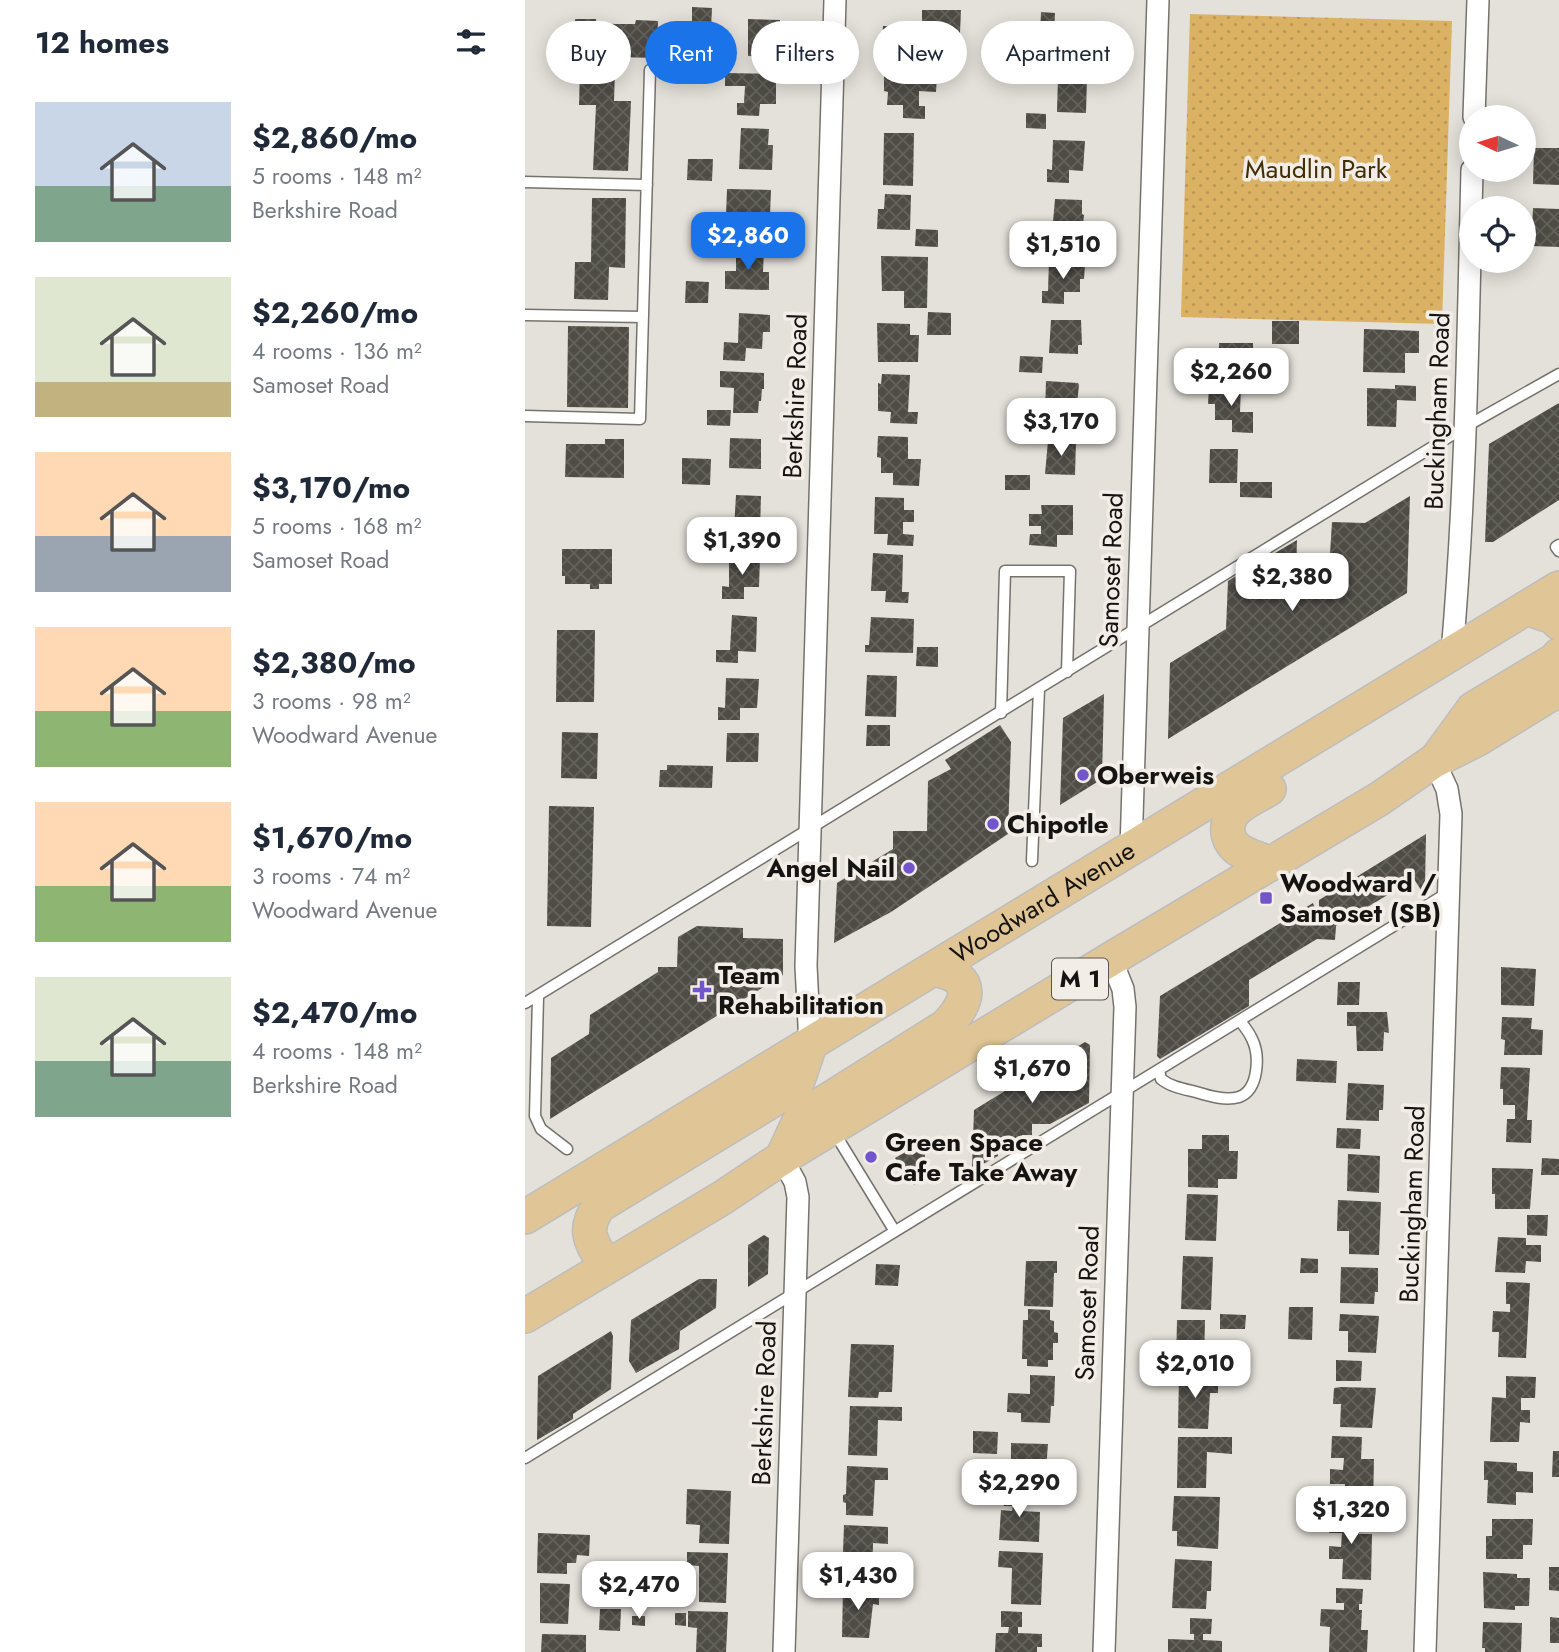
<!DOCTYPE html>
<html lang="en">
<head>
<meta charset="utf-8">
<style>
	body { margin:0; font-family:Jost,sans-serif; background:#f6f6f7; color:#1f2937; height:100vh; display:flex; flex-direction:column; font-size:26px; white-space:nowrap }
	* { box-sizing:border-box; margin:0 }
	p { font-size:23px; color:#747a83 }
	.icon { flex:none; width:38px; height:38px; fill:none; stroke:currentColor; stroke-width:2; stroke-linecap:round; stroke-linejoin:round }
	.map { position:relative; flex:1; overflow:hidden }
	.details { display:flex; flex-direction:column; background:#fff; width:525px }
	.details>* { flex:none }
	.guide { position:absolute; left:21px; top:21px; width:665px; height:63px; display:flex; gap:14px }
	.needle { width:46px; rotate:274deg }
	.tools { position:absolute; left:934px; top:105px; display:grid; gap:14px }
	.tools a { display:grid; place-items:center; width:77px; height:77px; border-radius:50%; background:#fff; box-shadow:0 4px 18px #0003; font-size:35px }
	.price { position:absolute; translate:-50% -60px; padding:0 16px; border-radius:14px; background:#fff; color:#222; font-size:23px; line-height:46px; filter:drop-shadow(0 2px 4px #0008) }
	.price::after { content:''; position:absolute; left:50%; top:42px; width:21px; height:16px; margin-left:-10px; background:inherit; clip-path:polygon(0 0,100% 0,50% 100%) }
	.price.on { background:#1a73e8; color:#fff }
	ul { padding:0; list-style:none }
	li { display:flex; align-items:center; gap:21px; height:175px; padding:0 35px }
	li span { display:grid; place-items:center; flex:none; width:196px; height:140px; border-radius:0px; color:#555 }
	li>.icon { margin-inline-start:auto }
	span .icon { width:84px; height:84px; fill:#fffc; stroke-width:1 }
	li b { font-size:30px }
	h2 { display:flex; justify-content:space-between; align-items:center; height:84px; padding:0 35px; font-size:30px }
	.chip { padding:0 24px; border-radius:32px; background:#fff; box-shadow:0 4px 18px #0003; font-size:24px; line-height:63px }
	.chip.on { background:#1a73e8; color:#fff }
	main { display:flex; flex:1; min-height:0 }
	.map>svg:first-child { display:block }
	.grass { fill:url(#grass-dots) }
	.building { fill:url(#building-cross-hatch) }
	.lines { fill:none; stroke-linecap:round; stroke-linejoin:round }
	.lane-casing { stroke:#76726c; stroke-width:13 }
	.street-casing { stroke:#76726c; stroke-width:24 }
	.primary-casing { stroke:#bebdbd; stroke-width:36 }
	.lane { stroke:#fff; stroke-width:10 }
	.street { stroke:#fff; stroke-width:21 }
	.primary { stroke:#e0c697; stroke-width:33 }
	.poi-dot { fill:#7254cd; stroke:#f2ede7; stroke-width:2.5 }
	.labels { text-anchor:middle; stroke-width:7; stroke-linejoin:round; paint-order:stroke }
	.shield { fill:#f2ede7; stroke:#585552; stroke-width:2 }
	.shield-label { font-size:24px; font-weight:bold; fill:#161412 }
	.park-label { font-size:26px; fill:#422e05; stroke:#f2ede7 }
	.street-label { font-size:26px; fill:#161412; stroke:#f2ede7 }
	.poi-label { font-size:26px; font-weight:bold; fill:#161412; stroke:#f2ede7; text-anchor:start }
</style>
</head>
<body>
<main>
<section class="details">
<h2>12 homes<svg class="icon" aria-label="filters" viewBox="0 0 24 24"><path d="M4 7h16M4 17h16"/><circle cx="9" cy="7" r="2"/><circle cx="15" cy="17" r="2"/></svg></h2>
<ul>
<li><span style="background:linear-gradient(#c9d6e8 60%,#7fa58c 0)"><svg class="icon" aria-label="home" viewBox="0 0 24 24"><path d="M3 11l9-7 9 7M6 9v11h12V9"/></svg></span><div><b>$2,860/mo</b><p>5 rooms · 148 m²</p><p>Berkshire Road</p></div></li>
<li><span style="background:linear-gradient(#dfe7d0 75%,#c2b280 0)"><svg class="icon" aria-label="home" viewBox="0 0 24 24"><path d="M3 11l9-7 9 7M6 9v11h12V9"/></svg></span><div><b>$2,260/mo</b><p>4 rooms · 136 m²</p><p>Samoset Road</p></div></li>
<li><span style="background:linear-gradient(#ffd9b3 60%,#9aa5b1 0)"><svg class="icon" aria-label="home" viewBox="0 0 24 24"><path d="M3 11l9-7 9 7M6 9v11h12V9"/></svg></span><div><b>$3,170/mo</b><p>5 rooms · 168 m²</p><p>Samoset Road</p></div></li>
<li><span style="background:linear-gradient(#ffd9b3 60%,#8fb573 0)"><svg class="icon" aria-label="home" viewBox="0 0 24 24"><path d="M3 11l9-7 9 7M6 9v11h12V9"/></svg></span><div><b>$2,380/mo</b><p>3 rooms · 98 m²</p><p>Woodward Avenue</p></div></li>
<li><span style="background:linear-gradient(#ffd9b3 60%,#8fb573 0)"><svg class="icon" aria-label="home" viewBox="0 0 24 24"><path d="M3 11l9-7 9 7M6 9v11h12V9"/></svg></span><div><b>$1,670/mo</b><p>3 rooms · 74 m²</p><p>Woodward Avenue</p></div></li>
<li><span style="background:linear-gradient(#dfe7d0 60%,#7fa58c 0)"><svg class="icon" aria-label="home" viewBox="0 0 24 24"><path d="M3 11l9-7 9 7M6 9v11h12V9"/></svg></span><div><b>$2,470/mo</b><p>4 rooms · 148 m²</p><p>Berkshire Road</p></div></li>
</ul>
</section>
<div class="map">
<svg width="1034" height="1652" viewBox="0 0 1034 1652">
	<defs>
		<pattern id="grass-dots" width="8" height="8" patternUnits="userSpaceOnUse" patternTransform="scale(1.75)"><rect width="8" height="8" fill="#dbb164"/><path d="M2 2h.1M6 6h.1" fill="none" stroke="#bb9756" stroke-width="1.8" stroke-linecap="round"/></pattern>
		<pattern id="building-cross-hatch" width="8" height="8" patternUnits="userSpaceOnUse" patternTransform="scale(1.75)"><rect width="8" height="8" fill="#4f4c46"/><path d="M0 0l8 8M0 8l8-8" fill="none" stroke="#64625d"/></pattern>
	</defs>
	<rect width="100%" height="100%" fill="#e4e0da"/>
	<!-- grass -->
	<path class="grass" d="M665,14l262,7 -10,303 -261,-7z"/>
	<!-- building -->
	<path class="building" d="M167,7l20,1 -1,20 -19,-1z
		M397,10h39l-1,23 -38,-3z
		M516,12l14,1 -1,22h-14z
		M50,19h21v4l20,1h19l1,-4 22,1 -1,37 -83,-2z
		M223,19l32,1v37l-32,-1z
		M358,26l33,1 -1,34h-26l1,-17h-8z
		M537,30l31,1 -1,7h-4l-1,27 -26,-1z
		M55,67l35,2 -1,32h17l-3,70 -35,-1 3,-65h-17z
		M200,73l51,1v30h-16l-1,12 -22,-1v-12h7l1,-17h-20z
		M363,75l49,1 -1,16 -17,-1v15h6v13l-22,-1v-13h-16l1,-13 -4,-1v-15z
		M533,77l29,1 -1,35 -29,-1z
		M501,113l20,1v15l-20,-1z
		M216,128l28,1 -1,16h5l-1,25 -33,-1z
		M359,133h30l-1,53 -30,-1z
		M528,140l32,1 -2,30 -14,-1v13l-22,-1v-13l5,1z
		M1009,148h25v37l-26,-1z
		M163,159h25l-1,22 -25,-1z
		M202,189l44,1 -1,25h-15l1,28 -22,-1v-16h11v-11h-19z
		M360,194l26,1 -1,35 -33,-1 1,-20h6z
		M67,198h34l-1,70 -16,-1 -1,33 -34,-1 1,-37h16z
		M530,199l27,1v14l2,1 -2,18h-30z
		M1008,208l26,1v38l-28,-1z
		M391,229l22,1v17l-23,-1z
		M491,229h25v21h-25z
		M211,249h28l-1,23h6v18l-44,-1v-18h11z
		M356,256l47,1 -1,51h-23v-17h-22z
		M524,261l36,3 -1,15h-4v13h-16v12l-22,-1v-12h6z
		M161,281l23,1 -1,21h-23z
		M403,312l23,1v22h-24z
		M214,313l31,2v17h-7l-1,17 -16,-1 -1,13 -22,-1 1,-18 14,1z
		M526,320h30l1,25h-4v9l-29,-1z
		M747,321h27v23h-27z
		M352,323l33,1v11h9l-1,27h-40z
		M43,326l61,1 -1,81 -61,-1z
		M839,329l55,2v22h-14v20l-42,-1z
		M694,343h34v26h-39v-21h5z
		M495,356l23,1 -1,16 -23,-1z
		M195,371l44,2v16h-2l-1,12h-2l-1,12h-25l1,-25 -14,-1z
		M357,374l28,1 -2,37h10l-1,12 -27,-1 1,-11 -13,-1v-28l3,1z
		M521,381l32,2 1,2 -3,28h-15v12l-22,-1v-12h6z
		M684,385l32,1 -1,26h13v21l-21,-1v-12h-17v-16h-7z
		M870,385l21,1v15l-19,-1 -1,27 -29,-1v-38l28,1z
		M1034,403v97l-66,42h-8l4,-98z
		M182,410h24l-1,16 -23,-1z
		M353,436l30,1v22h13l-2,27 -26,-1v-12h-12v-15l-4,-1z
		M205,438l31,1v30l-32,-1z
		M80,439h19v39l-59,-1 1,-33h39z
		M523,441l28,1 -1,33 -30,-1z
		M685,449h28l-1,34h-28z
		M157,458l29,1 -1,26 -28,-1z
		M480,475h25v15h-25z
		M715,482h32v16l-32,-1z
		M211,495l25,1 -1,34 -18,-1 -1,13 -22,-1v-13l15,1z
		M885,496l-3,97 -239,146 2,-76 56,-34 2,-48 69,-41 -1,38 17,1v-10l16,1 3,-48 33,1z
		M350,497l29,1v12h10v12h-11v12l11,1 -1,11 -26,-1 1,-11h-14z
		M516,505h32v30h-16v12l-28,-2 1,-11h11v-8h-12v-12h13z
		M37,549h50v35h-13v5h-9v-5h-25v-8h-3z
		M348,553l30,2 -1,37h7l-1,11 -23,-1 1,-11h-15z
		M204,557l31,1 -1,29h-15v12h-22v-13l7,1z
		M207,615l25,2 -1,35 -18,-1v12l-22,-1v-12h14z
		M346,617l43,2 -1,34 -48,-1v-7h4z
		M32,630h38l-1,72h-38z
		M392,647h21v20l-22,-1z
		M342,675l30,1 -1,41 -31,-1z
		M201,678l33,1 -2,29h-17v12h-22v-13l7,1z
		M579,694l-2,85 -42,26 3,-87z
		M342,725h23v21h-24z
		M475,725l11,17 -3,92 -117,78 -57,31 3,-60 56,-34v-18h34l1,-50 23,-12 -6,-9z
		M37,732l36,1 -1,46 -36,-1z
		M202,733h32l-1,29h-32z
		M142,765l46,1 -1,22 -53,-1 1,-17h7z
		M24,806l45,1 -3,120 -44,-1z
		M901,834l-1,53 -4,3 -7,-11 -78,47 -1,14 -18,-1 -68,41v26l-89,53 -3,-3 3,-60 153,-93 2,5h4v-8z
		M172,926l46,2v10l40,1v36l-233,144 1,-61 38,-24 1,-19 68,-43v-5h19l1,-30z
		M976,967l35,2 -2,37 -33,-1z
		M813,982h22l-1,23h-22z
		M822,1012h40l2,21 -5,-1 -1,19h-26l-1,-25h-9z
		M977,1017l30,1 -1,11 12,1 -1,25h-38l1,-15 -4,-1z
		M560,1042l5,3 -1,58 -39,21h-18v11h-10v7l-16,10 -8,-1v5l-26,14 2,-60z
		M772,1059l40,2 -1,22 -40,-2z
		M976,1067l29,1 -3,52h5l-1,23 -25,-1 1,-23h8v-14h-12v-16h-3z
		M823,1083l36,2 -1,25h-4v11l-33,-1z
		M812,1128l24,1 -1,20 -24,-1z
		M677,1135h27v16h9l-1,28h-19v9l-30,-1v-38h14z
		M400,1147v31l-11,7 -12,-21 -3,1 -4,-7 14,-8 3,5z
		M823,1154l32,2 -1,37 -32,-2z
		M1017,1158l17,1v16h-18z
		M967,1168l41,1 -3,40h-35v-15h-3z
		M662,1194l31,1 -2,46 -31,-1z
		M813,1200l43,2 -2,53 -30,-1v-23h-12z
		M1002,1215h21l-1,21 -20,-1z
		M239,1235l5,3 -1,36 -20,13v-42z
		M973,1237l28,1v7h15v17l-15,-1 -1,12 -30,-1z
		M658,1256l30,1 -2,53 -30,-1z
		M776,1258l17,1v14h-18z
		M501,1261h31v12h-3l-1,34 -29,-1z
		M351,1264l24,1 -2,21 -23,-1z
		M816,1267l37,1v24h-3l-1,12 -34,-1z
		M174,1279h18l-1,29 -36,23 -1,18 -43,24 -7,-12 2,-41z
		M981,1282l24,1 -4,75 -28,-1 1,-25h-7l1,-21 17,1v-8h-4z
		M764,1307h24l-1,33 -24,-1z
		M503,1309l22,1v10l4,1v11l4,1v10h-5v17h-5v7l-21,-1v-7h-5l1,-39h5z
		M695,1314l26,1 -1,14h-25z
		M815,1314l39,2 -3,37 -28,-1v-21h-9z
		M652,1320h28l-1,44h-28z
		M86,1331l2,5 -2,53 -38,25v5l-36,21 1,-64z
		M326,1344l43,1 -2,47h-13l-1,6 -30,-1z
		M811,1360l26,1 -1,20h-25z
		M505,1375l25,1 -1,30h-3l-1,17 -29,-1v-9l-14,-1 1,-19 22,1z
		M654,1375l39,1v17h-8l-2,36 -30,-1z
		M981,1376l30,1 -1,21h-14v12h9v13l-10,-1 -1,20h-29l2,-45 14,1z
		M816,1387l35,1 -4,40 -32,-1 1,-23h-8l1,-16z
		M325,1406l52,1v14l-24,-1 -1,36 -29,-1z
		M448,1431l25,1 -1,22 -24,-1z
		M807,1436l30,1 -1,22h13l-1,46 -29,-1 1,-20h-15v-15l13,1 1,-12h-13z
		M653,1437h54v17l-25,-2 -1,36h-29z
		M486,1443l37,1 -2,25h-8l-1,14 -26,-1z
		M1028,1451h6v26h-7z
		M959,1461l33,2v8l16,1v21l-17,-1v13l-29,-2 1,-23h-4z
		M322,1466l41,2v12h-13l-2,36 -27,-1v-12l-3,-1v-7l3,-1z
		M162,1489l44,2 -2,53 -30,-1 1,-18 -14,-1z
		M480,1490h22l-1,17 -4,-1v5l18,1 -1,30 -40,-2 2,-30 11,1 1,-5h-9z
		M649,1496l46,1 -2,52 -41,-3v-15h-5z
		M805,1511l30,1 -1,22h13l-1,46 -29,-1 1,-20h-14v-13l12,1 1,-14h-13z
		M967,1519h41l-1,26h-9v14h-37v-23h6z
		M319,1525l44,2v17l-15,-1 -1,36 -30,-1z
		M13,1533l52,2 -1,21 -12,-1 -1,8h-9v11l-30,-1z
		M474,1551l44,2 -2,52 -30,-1 1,-36 -14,-1z
		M162,1552l41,1 -2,50 -27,-1v-36l-12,-1z
		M650,1559l37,2 -1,30h-4l-1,18 -34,-1z
		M1024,1567h10v24l-10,-1z
		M958,1572l34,2v4h13l-1,28h-14v4l-31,-2z
		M15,1583l30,1 -2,40 -28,-1z
		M318,1588l36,1v16l-6,-1 -4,34 -27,-1z
		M811,1588l27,1 -1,15h-3v6h3l-1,20h7l-1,22h-38l1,-25 -10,-1 1,-17 23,1v-7h-8z
		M75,1609h21l-1,22 -21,-1z
		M163,1611l40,1 -2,40h-30l1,-24 -9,-1z
		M476,1611l21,1v15h-4v6l24,1v13h-5v5h-42l1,-19h12l1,-6h-8z
		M150,1613h11v13l-11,-1z
		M107,1616h13v10l-13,-1z
		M1025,1617l9,1v25h-9z
		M665,1618l22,1 -1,15h-8v6l19,1v11h-54v-13l26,1v-6h-4z
		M958,1622l39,1 -1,29h-36v-4h-3z
		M17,1634l44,1v17h-45z"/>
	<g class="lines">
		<!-- lane casing -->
		<g class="lane-casing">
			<path id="lane" d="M0,182l122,3
				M0,315l118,2
				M0,416l115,3 10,-349
				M1034,545l-3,2 3,4
				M476,713l4,-142h65l-3,101
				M507,861l7,-172
				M13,997l-3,119 6,13 26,20
				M0,1003l940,-576 94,-53
				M634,1070l2,9c10,8 23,10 35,13 13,4 30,9 43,5 20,-7 21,-42 13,-58 -3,-7 -8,-13 -12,-18
				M309,1132l60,98
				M0,1458l924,-566"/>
		</g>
		<!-- street casing -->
		<g class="street-casing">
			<path id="street" d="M949,117l4,-117
				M927,653c14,-161 16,-322 20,-483
				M606,849l27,-849
				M285,1045l-4,-79 29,-966
				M257,1158l13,24 3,15 -14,455
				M579,1652l21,-645 -2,-18 -12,-30
				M900,1652l26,-838 -4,-25 -13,-28"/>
		</g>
		<!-- primary casing -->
		<g class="primary-casing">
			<g id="primary">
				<path d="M1001,608l27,9 6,6"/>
				<path d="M913,757l35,-48 82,-49 4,-5"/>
				<path d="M744,789c-10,6 -21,11 -30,18 -14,11 -16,32 0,43 9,6 21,9 31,14"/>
				<path d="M257,1158l19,-41 145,-91c25,-26 29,-49 -12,-57"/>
				<path id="s1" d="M0,1217l1034,-629"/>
				<path d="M81,1267c-14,-25 -25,-35 -7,-61l197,-120 14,-41"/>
				<path d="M0,1316l197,-118 60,-40 329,-199 268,-160 55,-38 44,-22 81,-50"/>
			</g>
		</g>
		<!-- lane -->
		<use href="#lane" class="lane"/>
		<!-- street -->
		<use href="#street" class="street"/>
		<!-- primary -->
		<use href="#primary" class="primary"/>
	</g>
	<!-- markers -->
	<g class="poi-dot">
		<circle cx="558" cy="775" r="7"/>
		<circle cx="468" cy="824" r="7"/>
		<circle cx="384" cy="868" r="7"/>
		<rect x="734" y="891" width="14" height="14" rx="3.5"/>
		<path d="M173.5 979.5h7v7h7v7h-7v7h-7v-7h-7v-7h7z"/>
		<circle cx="346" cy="1157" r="7"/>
	</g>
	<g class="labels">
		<!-- shield labels -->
		<rect class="shield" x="527" y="958.5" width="56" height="41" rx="5"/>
		<g class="shield-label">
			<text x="555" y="987">M 1</text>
		</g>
		<!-- park labels -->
		<g class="park-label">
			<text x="791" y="178">Maudlin Park</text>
		</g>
		<!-- street labels -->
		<g class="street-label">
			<text transform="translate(270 396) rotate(-88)" y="9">Berkshire Road</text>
			<text transform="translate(912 411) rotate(-88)" y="9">Buckingham Road</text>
			<text transform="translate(586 570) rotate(-88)" y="9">Samoset Road</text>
			<text dy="9" stroke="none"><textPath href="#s1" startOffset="606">Woodward Avenue</textPath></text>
			<text transform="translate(887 1204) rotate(-88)" y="9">Buckingham Road</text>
			<text transform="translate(562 1303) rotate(-88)" y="9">Samoset Road</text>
			<text transform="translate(239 1403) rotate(-88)" y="9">Berkshire Road</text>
		</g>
		<!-- poi labels -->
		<g class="poi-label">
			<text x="572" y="784">Oberweis</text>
			<text x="482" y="833">Chipotle</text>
			<text x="370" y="877" text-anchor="end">Angel Nail</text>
			<text x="755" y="892">Woodward /<tspan x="755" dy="30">Samoset (SB)</tspan></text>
			<text x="193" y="984">Team<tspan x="193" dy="30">Rehabilitation</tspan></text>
			<text x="360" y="1151">Green Space<tspan x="360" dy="30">Cafe Take Away</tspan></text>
		</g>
	</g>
</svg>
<div class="tools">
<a><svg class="needle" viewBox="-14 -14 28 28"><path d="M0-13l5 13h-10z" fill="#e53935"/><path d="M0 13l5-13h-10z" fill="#747a83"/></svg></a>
<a><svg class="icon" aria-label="locate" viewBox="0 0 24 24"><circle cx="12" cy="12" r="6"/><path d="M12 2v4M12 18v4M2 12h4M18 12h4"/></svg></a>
</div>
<b class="price on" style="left:223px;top:272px">$2,860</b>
<b class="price" style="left:538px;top:281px">$1,510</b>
<b class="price" style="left:706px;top:408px">$2,260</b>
<b class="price" style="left:536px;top:458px">$3,170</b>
<b class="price" style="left:217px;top:577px">$1,390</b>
<b class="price" style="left:767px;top:613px">$2,380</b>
<b class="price" style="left:507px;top:1105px">$1,670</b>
<b class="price" style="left:670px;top:1400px">$2,010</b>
<b class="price" style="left:494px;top:1519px">$2,290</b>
<b class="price" style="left:826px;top:1546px">$1,320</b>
<b class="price" style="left:333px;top:1612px">$1,430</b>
<b class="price" style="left:114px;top:1621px">$2,470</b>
<div class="guide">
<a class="chip">Buy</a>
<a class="chip on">Rent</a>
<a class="chip">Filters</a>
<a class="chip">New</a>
<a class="chip">Apartment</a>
</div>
</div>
</main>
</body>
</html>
